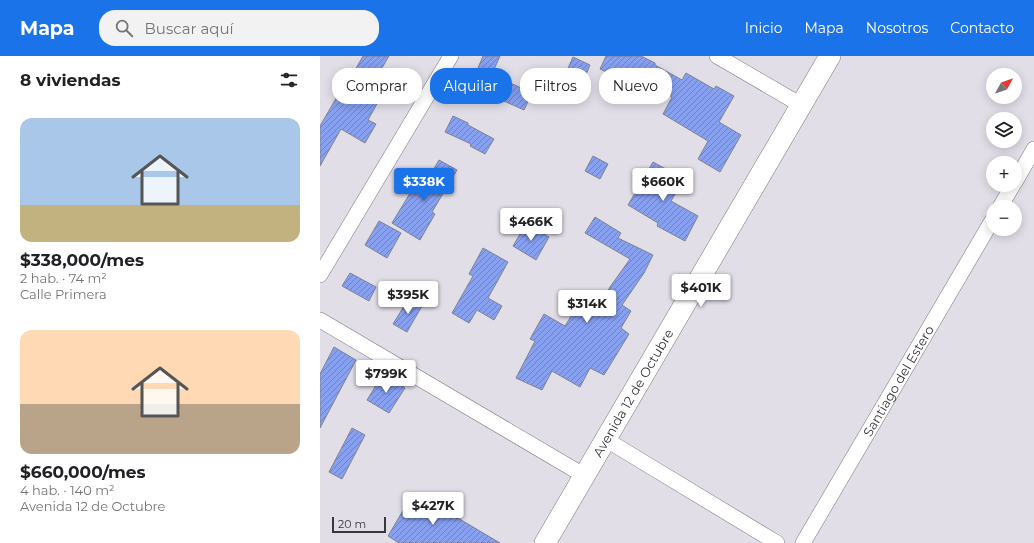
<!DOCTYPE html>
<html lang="es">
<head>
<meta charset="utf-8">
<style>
	body { margin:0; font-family:Montserrat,sans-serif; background:#f2f2f2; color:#202124; height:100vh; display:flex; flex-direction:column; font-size:15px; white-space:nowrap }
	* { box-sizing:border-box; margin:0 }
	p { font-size:13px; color:#757577 }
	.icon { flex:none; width:22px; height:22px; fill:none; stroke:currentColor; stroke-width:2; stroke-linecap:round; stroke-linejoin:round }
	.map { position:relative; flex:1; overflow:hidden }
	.sheet { display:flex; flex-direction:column; background:#fff; width:320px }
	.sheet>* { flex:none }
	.hud { position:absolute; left:12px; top:12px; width:380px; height:36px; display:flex; gap:8px }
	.needle { width:26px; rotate:50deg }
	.controls { position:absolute; left:666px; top:12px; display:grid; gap:8px }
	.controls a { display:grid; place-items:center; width:36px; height:36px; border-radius:50%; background:#fff; box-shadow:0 2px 10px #0003; font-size:20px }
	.scale { position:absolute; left:12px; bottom:10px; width:54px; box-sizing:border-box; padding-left:4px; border:2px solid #38373b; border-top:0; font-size:11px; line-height:14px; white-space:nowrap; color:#38373b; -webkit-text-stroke:3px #e2dee8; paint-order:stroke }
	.price { position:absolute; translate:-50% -34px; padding:0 9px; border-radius:4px; background:#fff; color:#222; font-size:13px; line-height:26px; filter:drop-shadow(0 1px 2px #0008) }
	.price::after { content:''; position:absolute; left:50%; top:24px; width:12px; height:9px; margin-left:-6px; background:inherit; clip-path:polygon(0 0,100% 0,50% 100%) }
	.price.active { background:#1a73e8; color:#fff }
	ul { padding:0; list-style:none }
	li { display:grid; align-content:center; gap:8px; height:212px; padding:0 20px }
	li span { display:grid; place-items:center; height:124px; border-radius:12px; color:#555 }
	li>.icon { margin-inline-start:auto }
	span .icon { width:72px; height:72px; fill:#fffc; stroke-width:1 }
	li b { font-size:17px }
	h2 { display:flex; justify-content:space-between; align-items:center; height:48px; padding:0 20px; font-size:17px }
	.chip { padding:0 14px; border-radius:16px; background:#fff; box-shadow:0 2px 10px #0003; font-size:14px; line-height:36px }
	.chip.active { background:#1a73e8; color:#fff }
	header { display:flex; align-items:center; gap:24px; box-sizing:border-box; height:56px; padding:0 20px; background:#1a73e8; color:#fff }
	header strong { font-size:19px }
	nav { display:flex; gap:22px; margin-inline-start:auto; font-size:14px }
	.search { width:280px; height:36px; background:#f2f2f2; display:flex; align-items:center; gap:10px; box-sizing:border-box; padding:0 14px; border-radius:16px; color:#757577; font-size:15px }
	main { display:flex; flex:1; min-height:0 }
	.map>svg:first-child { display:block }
	.building { fill:url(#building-hatch); stroke:#80838c }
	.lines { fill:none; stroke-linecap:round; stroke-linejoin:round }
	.minor-casing { stroke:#7c7881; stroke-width:16 }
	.secondary-casing { stroke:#7c7881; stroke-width:22 }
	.minor { stroke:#fff; stroke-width:15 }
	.secondary { stroke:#fff; stroke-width:21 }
	.labels { text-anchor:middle; stroke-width:4; stroke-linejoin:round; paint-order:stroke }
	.street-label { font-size:13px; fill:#38373b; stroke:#e2dee8 }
</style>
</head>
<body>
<header>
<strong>Mapa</strong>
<div class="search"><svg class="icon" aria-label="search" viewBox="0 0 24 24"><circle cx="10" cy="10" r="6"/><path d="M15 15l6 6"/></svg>Buscar aquí</div>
<nav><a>Inicio</a><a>Mapa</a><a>Nosotros</a><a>Contacto</a></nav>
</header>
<main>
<section class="sheet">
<h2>8 viviendas<svg class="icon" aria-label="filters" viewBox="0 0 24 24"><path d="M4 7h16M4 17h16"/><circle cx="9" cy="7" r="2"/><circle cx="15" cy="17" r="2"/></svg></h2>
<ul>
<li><span style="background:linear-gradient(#a9c7e8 70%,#c2b280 0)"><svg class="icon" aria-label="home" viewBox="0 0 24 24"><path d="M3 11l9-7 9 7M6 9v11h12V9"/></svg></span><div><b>$338,000/mes</b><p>2 hab. · 74 m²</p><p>Calle Primera</p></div></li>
<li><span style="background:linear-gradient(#ffd9b3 60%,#b9a48a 0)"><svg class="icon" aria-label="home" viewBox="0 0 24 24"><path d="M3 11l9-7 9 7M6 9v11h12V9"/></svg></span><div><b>$660,000/mes</b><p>4 hab. · 140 m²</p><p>Avenida 12 de Octubre</p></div></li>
</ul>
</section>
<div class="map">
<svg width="714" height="487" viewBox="0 0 714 487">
	<defs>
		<pattern id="building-hatch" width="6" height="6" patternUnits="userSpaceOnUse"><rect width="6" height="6" fill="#87a0ef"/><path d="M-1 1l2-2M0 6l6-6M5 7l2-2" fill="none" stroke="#6f83c3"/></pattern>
	</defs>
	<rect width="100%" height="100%" fill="#e2dee8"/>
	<!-- building -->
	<path class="building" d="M43,0h26l-23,39 12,7 -10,18 8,4 -11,19 -24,-14 -21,37v-40l33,-57 2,1z
		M163,0h17l-8,18 -14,-6z
		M286,0h35l14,7v2l27,15 4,-7 28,16 2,-3 18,10 -15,26 22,13 -21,37 -22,-13 10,-18 -45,-27 9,-17 -31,-18 -2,6 -21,-11 -1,3 -17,-8z
		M253,1l17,8 -12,29 -18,-8z
		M173,19l39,18 -8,17 -38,-17z
		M133,60l15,7v2l26,14 -9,15 -15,-8 1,-2 -26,-12z
		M273,100l15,8 -8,15 -15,-8z
		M119,104l18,10 -25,42 3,2 -15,26 -28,-17 20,-33 2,-3 7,4z
		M333,106l31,17 -13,22 27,15 -13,25 -28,-15 1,-3 -30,-18z
		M275,161l26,16 -3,5 35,17 -9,18 -22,32 9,6 -10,17 8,6 -25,41 -14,-7 -10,19 -28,-16 -10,19 -26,-12 19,-37 -5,-2 14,-25 21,12 8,-13 4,3 6,-9 12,7 15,-27 20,-28 -45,-26z
		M59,165l22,12 -14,25 -22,-13z
		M206,168l23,13 -13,23 -23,-14z
		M163,192l25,14 -20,36 14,8 -8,14 -17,-10 -8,13 -17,-10 21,-37 -4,-2z
		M30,217l26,14 -7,14 -27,-15z
		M89,242l13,8 -15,26 -14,-8z
		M14,291l22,13 -36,68v-54z
		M63,318l22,14 -16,25 -22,-13z
		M32,372l13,7 -23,44 -13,-7z
		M94,436l86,51h-101l-11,-7z"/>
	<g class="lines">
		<!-- minor casing -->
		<g class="minor-casing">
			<g id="minor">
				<path d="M397,0l84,49"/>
				<path d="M695,126l19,-33"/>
				<path d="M680,151l13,-22"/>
				<path d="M0,219l131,-219"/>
				<path d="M0,264l265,156"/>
				<path d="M285,383l172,104"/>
				<path id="s1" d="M483,487l190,-324"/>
			</g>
		</g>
		<!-- secondary casing -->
		<g class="secondary-casing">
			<g id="secondary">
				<path id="s2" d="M225,487l285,-487"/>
			</g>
		</g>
		<!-- minor -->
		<use href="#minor" class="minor"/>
		<!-- secondary -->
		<use href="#secondary" class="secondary"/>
	</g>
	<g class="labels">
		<!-- street labels -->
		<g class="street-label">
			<text dy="5" stroke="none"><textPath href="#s1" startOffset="188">Santiago del Estero</textPath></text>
			<text dy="5" stroke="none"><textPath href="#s2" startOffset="174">Avenida 12 de Octubre</textPath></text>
		</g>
	</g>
</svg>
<div class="controls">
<a><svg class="needle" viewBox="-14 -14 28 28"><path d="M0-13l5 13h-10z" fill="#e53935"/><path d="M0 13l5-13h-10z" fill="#757577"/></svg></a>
<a><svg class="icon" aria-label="layers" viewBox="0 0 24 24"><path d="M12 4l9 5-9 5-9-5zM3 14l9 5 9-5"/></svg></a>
<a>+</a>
<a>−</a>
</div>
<div class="scale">20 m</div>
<b class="price active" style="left:104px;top:146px">$338K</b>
<b class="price" style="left:343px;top:146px">$660K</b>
<b class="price" style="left:211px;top:186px">$466K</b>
<b class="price" style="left:381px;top:252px">$401K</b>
<b class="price" style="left:88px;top:259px">$395K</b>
<b class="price" style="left:267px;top:268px">$314K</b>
<b class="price" style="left:66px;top:338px">$799K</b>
<b class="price" style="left:113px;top:470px">$427K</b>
<div class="hud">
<a class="chip">Comprar</a>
<a class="chip active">Alquilar</a>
<a class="chip">Filtros</a>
<a class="chip">Nuevo</a>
</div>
</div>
</main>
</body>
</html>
